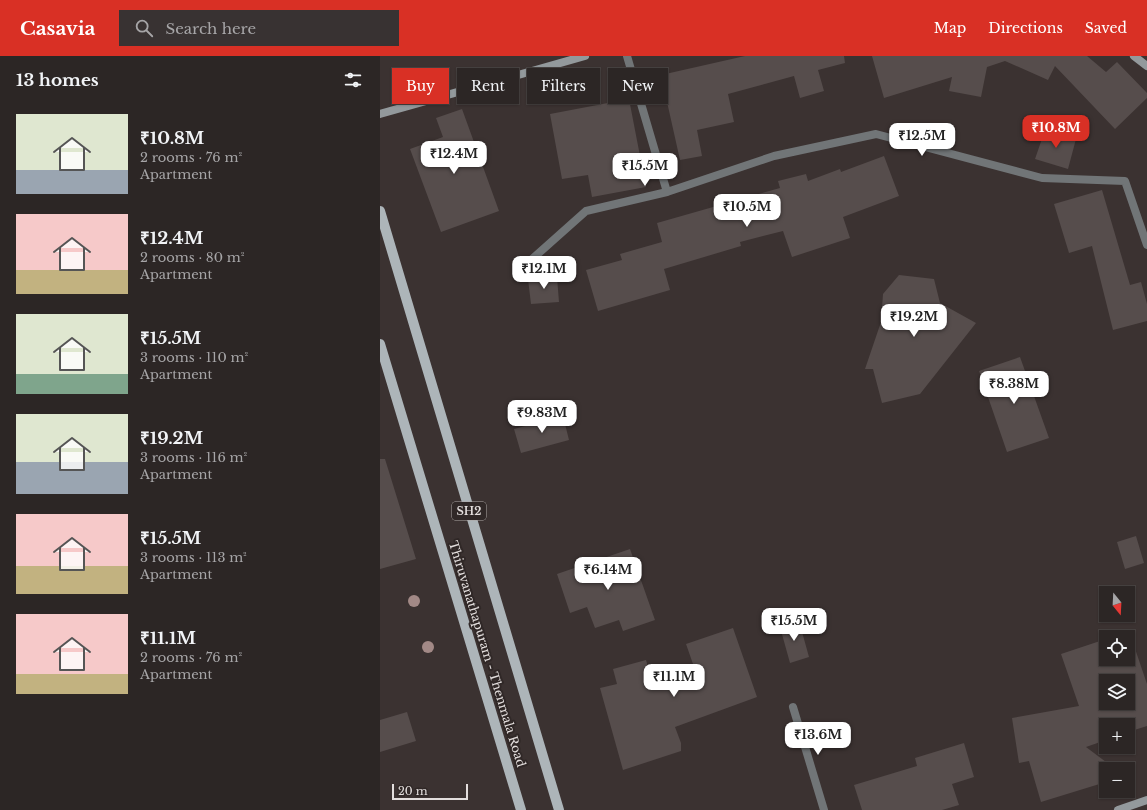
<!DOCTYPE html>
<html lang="en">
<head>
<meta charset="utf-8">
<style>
	body { margin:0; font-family:"Libre Baskerville",serif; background:#383232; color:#f1f3f6; height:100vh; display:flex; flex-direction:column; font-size:15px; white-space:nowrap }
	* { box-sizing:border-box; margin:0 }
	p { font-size:13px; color:#a6a5a7 }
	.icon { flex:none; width:22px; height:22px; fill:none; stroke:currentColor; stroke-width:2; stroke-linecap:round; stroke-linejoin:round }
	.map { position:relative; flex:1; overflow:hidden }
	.panel { display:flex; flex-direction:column; background:#2c2625; width:380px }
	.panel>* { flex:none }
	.top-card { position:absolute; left:12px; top:12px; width:380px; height:36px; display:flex; gap:8px }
	.needle { width:26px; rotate:162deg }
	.tools { position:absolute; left:719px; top:530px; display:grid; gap:8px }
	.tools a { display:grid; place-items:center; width:36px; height:36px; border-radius:0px; background:#2c2625; box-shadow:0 1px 3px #0004,0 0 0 1px #484342; font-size:20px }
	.scale { position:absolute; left:12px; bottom:10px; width:76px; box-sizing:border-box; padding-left:4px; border:2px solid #e3dedd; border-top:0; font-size:11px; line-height:14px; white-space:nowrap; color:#e3dedd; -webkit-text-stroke:3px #302827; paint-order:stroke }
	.price { position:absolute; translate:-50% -34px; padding:0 9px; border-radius:8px; background:#fff; color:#222; font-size:13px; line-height:26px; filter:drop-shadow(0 1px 2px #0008) }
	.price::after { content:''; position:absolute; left:50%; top:24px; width:12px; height:9px; margin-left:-6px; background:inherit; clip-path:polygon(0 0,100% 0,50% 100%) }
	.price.on { background:#d93025; color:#fff }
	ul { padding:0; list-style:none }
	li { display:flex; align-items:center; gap:12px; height:100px; padding:0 16px }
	li span { display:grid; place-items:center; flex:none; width:112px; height:80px; border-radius:0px; color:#555 }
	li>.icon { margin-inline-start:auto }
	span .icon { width:48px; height:48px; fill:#fffc; stroke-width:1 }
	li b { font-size:17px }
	h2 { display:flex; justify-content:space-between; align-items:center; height:48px; padding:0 16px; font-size:17px }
	.tag { padding:0 14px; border-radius:0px; background:#2c2625; box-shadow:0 1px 3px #0004,0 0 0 1px #484342; font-size:14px; line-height:36px }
	.tag.on { background:#d93025; color:#fff }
	header { display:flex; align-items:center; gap:24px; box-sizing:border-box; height:56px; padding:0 20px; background:#d93025; color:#fff }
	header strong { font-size:19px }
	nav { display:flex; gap:22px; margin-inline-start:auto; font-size:14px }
	.search { width:280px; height:36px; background:#383232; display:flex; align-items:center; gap:10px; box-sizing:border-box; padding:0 14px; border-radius:0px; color:#a6a5a7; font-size:15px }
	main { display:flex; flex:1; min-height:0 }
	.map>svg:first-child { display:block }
	.building { fill:#564d4c; fill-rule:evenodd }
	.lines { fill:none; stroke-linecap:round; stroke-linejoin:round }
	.street { stroke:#717577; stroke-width:8 }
	.secondary { stroke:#93999c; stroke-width:8 }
	.primary { stroke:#adb5b9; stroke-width:10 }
	.tree { fill:#a28986 }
	.labels { text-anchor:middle; stroke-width:4; stroke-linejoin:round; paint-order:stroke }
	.shield { fill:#302827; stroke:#ada7a6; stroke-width:1 }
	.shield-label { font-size:11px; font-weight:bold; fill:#e3dedd }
	.street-label { font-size:12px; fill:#e3dedd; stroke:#302827 }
</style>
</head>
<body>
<header>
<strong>Casavia</strong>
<div class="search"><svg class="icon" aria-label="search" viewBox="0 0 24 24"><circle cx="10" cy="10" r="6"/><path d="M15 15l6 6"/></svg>Search here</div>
<nav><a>Map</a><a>Directions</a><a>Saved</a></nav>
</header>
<main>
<section class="panel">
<h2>13 homes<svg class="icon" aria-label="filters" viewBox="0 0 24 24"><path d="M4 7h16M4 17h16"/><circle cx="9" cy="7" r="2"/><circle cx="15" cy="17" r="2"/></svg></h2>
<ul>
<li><span style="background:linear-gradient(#dfe7d0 70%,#9aa5b1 0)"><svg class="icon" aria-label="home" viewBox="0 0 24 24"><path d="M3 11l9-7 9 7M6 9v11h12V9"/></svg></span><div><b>₹10.8M</b><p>2 rooms · 76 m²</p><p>Apartment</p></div></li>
<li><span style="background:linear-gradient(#f6c9c9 70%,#c2b280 0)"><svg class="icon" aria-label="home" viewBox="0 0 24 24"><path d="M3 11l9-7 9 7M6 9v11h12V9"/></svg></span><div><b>₹12.4M</b><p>2 rooms · 80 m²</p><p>Apartment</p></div></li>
<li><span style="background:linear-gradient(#dfe7d0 75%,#7fa58c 0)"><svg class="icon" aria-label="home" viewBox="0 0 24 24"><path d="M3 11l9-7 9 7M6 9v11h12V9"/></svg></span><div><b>₹15.5M</b><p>3 rooms · 110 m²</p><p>Apartment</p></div></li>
<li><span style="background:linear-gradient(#dfe7d0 60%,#9aa5b1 0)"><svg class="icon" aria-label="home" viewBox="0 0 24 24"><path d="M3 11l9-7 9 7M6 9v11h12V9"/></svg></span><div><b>₹19.2M</b><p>3 rooms · 116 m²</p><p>Apartment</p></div></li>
<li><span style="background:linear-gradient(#f6c9c9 65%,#c2b280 0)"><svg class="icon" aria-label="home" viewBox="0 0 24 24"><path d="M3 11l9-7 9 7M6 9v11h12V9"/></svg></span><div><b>₹15.5M</b><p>3 rooms · 113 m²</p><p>Apartment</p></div></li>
<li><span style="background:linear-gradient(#f6c9c9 75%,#c2b280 0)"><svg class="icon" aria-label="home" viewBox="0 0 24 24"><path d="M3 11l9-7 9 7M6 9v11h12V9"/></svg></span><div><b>₹11.1M</b><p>2 rooms · 76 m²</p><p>Apartment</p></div></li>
</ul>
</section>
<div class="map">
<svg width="767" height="754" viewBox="0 0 767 754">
	<rect width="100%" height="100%" fill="#3b3231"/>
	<!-- building -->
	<path class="building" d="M365,0h99l1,7 -27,7 6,21 -24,7 -6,-22 -66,18 6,28 -37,8 5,26 -22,4 -19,-85z
		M492,0h215l19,16 11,-10 30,31v5l-32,31 -60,-63 -7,14 -43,-19 -18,6 -6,30 -32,-6 3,-14 -68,21z
		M249,43l17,88 -54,10 -4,-22 -26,4 -12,-65z
		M82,53l37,102 -58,21 -31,-83 33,-12 -7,-19z
		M665,74l31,9 -8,30 -33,-10z
		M504,100l15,40 -56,21 7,21 -58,19 -9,-26 -43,11 1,4 -77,23 6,21 -72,21 -12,-41 36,-10 -2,-6 42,-12 -5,-19 123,-35 -2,-7 28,-7 2,7 32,-12 1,3z
		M722,134l28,95 11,-3 6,22v17l-34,9 -21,-84 -23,7 -15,-49z
		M519,219l35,4 6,24 36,20 -56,71 -38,9 -9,-34h-8l16,-47 2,-28z
		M177,221l2,25 -28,2 -3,-25z
		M640,301l29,81 -42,14 -28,-81z
		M183,360l6,24 -48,13 -7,-24z
		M0,403h5l31,100 -36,10z
		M756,480l8,27 -19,6 -8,-27z
		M250,493l25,71 -32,11 -4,-11 -24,8 -8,-21 -17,6 -13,-39z
		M419,565l10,36 -19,6 -10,-36z
		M353,572l24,69 -82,30 6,16v8l-58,19 -23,-82 17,-4 -4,-15 33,-9 6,21 41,-17 -7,-20z
		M749,575l18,53v42l-19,6v-7h-22v15l-20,7 20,15v20l-65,20 -12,-41 -10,2 -7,-45 67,-12 -18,-52 45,-15v20h22v-22h-17zM726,625h22v22h-22z
		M27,656l9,29 -36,11v-32z
		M584,687l10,34 -22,7 7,21 -17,5h-80l-8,-25 63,-19 -2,-8z"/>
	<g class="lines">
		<!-- street -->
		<path class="street" d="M287,136l107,-36 102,-22 166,44 83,3 22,64
			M151,204l55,-49 81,-19 -40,-136
			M413,651l31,103"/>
		<!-- secondary -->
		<path class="secondary" d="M754,0l13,10
			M0,58l205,-58
			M738,754l29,-10"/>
		<!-- primary -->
		<path class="primary" d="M0,155l179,599
			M0,288l141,466"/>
	</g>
	<!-- trees -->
	<g class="tree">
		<circle cx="34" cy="545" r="6"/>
		<circle cx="48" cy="591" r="6"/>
	</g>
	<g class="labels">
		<!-- shield labels -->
		<rect class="shield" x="72" y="446" width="34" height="18" rx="3"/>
		<g class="shield-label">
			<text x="89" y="459">SH2</text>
		</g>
		<!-- street labels -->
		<g class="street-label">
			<text transform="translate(107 598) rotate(73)" y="4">Thiruvanathapuram - Thenmala Road</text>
		</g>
	</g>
</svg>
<div class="tools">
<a><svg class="needle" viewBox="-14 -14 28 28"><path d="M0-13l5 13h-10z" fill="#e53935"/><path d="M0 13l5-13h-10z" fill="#a6a5a7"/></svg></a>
<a><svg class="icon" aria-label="locate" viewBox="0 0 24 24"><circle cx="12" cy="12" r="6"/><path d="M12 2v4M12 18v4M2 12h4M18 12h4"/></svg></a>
<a><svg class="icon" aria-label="layers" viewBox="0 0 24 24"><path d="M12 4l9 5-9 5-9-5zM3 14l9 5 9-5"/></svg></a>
<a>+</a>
<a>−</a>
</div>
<div class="scale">20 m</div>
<b class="price on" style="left:676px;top:93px">₹10.8M</b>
<b class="price" style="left:542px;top:101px">₹12.5M</b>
<b class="price" style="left:74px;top:119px">₹12.4M</b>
<b class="price" style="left:265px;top:131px">₹15.5M</b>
<b class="price" style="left:367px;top:172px">₹10.5M</b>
<b class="price" style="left:164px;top:234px">₹12.1M</b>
<b class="price" style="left:534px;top:282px">₹19.2M</b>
<b class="price" style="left:634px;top:349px">₹8.38M</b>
<b class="price" style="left:162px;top:378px">₹9.83M</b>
<b class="price" style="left:228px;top:535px">₹6.14M</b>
<b class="price" style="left:414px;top:586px">₹15.5M</b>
<b class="price" style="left:294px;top:642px">₹11.1M</b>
<b class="price" style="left:438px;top:700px">₹13.6M</b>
<div class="top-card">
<a class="tag on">Buy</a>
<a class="tag">Rent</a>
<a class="tag">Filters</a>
<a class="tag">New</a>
</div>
</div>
</main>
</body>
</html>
